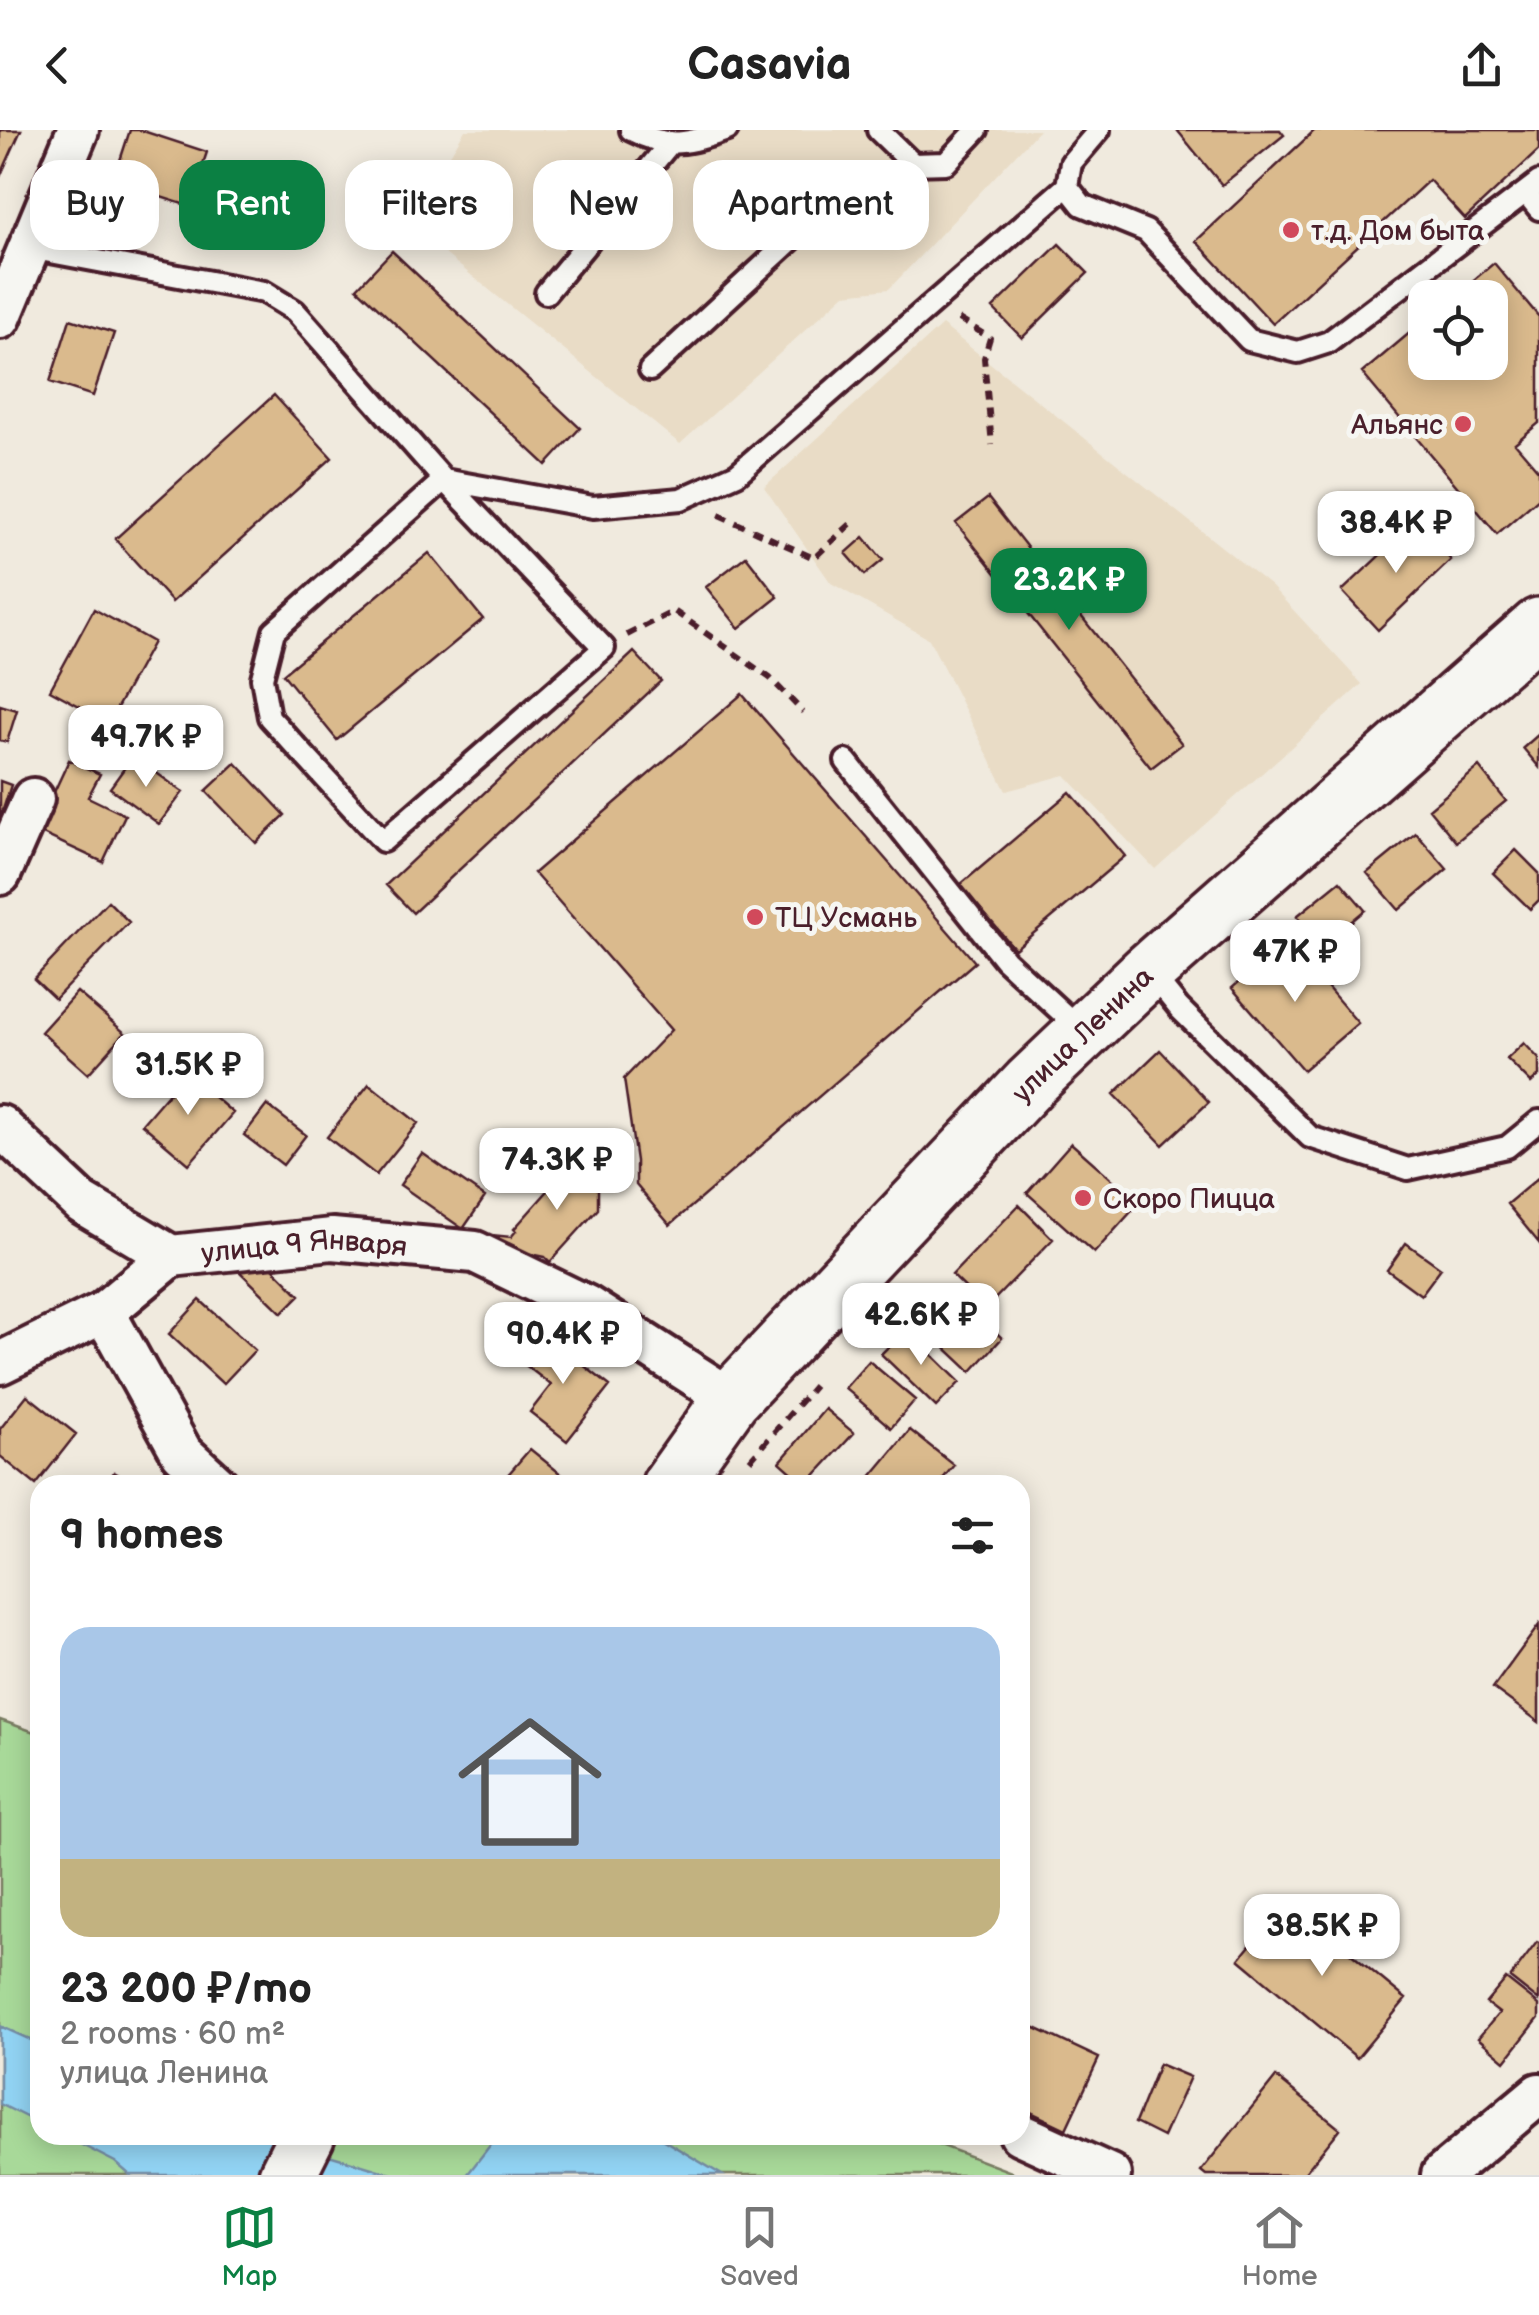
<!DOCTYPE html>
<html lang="en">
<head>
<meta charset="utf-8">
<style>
	body { margin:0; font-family:"Balsamiq Sans",sans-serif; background:#f6f6f6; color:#222; height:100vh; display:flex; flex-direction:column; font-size:38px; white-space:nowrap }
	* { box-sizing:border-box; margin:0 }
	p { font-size:32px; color:#767676 }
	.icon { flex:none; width:55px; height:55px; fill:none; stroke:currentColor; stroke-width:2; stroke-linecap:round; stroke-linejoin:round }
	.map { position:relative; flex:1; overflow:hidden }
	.details { position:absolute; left:30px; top:1345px; width:1000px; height:670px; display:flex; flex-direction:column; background:#fff; border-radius:30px; box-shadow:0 5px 25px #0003 }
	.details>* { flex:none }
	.hud { position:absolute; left:30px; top:30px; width:1000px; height:90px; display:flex; gap:20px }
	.buttons { position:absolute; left:1408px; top:150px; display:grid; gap:20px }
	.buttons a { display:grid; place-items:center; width:100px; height:100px; border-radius:20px; background:#fff; box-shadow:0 5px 25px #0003; font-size:50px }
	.price { position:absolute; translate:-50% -85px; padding:0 22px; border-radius:20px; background:#fff; color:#222; font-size:32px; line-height:65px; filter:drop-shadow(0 2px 5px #0008) }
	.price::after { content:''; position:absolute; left:50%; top:60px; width:30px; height:22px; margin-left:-15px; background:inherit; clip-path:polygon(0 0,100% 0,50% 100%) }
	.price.active { background:#0b8043; color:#fff }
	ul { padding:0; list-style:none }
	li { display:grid; align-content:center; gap:20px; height:530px; padding:0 30px }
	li+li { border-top:2px solid #e0e0e0 }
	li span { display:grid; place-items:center; height:310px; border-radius:30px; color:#555 }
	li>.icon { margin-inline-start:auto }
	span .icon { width:180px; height:180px; fill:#fffc; stroke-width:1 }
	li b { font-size:42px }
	h2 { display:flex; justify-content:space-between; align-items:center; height:120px; padding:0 30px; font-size:42px }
	.tag { padding:0 35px; border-radius:30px; background:#fff; box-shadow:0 5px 25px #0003; font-size:35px; line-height:90px }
	.tag.active { background:#0b8043; color:#fff }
	header { display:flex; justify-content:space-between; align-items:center; height:130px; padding:0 30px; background:#fff; font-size:45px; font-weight:700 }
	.tabs { display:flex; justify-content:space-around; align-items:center; height:140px; border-top:2px solid #e0e0e0; background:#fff; font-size:28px; color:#767676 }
	.tabs a { display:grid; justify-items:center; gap:5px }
	.tabs .active { color:#0b8043 }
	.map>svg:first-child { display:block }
	.built { fill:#e9dcc6 }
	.green { fill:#a8d999; stroke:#797c62; stroke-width:2.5 }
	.water { fill:#92d4f4; stroke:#758ca4; stroke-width:2.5 }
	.building { fill:#daba8d; stroke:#4a1f2b; stroke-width:2.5 }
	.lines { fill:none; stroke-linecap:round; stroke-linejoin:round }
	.lane-casing { stroke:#4a1f2b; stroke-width:28 }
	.street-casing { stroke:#4a1f2b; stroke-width:48 }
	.secondary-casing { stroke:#4a1f2b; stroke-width:62 }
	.path { stroke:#4a1f2b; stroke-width:6; stroke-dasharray:10 8; stroke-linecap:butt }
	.lane { stroke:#f6f6f2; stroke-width:20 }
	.street { stroke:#f6f6f2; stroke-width:40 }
	.secondary { stroke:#f6f6f2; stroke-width:55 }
	.poi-dot { fill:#d1495b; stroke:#f6f6f2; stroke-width:4 }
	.labels { text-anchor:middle; stroke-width:10; stroke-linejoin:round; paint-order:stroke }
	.poi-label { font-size:28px; fill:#4a1f2b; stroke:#f6f6f2; text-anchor:start }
	.street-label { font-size:28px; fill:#4a1f2b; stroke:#f6f6f2 }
</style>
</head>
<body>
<header><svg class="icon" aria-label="back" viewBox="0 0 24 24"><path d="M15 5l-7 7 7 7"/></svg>Casavia<svg class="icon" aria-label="share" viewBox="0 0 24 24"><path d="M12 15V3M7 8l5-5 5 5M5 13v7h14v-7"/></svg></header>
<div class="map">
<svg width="1539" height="2045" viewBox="0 0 1539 2045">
	<rect width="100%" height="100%" fill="#f0eade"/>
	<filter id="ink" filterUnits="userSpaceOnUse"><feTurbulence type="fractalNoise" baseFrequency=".01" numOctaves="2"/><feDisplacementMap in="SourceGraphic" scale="20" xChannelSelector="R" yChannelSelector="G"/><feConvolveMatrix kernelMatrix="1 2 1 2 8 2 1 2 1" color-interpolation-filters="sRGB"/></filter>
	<g filter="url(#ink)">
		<!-- built -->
		<path class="built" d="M465,0h574l-150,159 -44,5 -165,150 -272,-220z
			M942,195l329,261 91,98 -207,185 -90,-94 -59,16 -77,-152 -98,-56 -67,-96z"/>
		<!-- green -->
		<path class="green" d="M0,1590l40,14v401h874l105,40h-1019z"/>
		<!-- water -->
		<path class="water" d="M0,1896l40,18v80l-40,-20z
			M62,2005h201l132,40h-265l-15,-13z
			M498,2005h157l67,40h-255z"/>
		<!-- building -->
		<path class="building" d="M0,0h21l-21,47z
			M130,0h10l67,22 -18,54 -76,-24z
			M1177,0h103l4,5 -62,50z
			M1315,0h224v20l-74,69 -36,-39 -156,144 -77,-83z
			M1059,114l29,29 -66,65 -29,-30z
			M392,121l188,177 -34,37 -189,-177z
			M1494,133l45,54v106l-24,20 24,28v27l-42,36 -135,-161 63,-53v42h65v-64h-38z
			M70,189l44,14 -21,63 -43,-14z
			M274,265l58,63 -160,144 -57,-63z
			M988,368l194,246 -31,24 -195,-245z
			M1415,392l36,38 -73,70 -36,-39z
			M864,407l19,23 -18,15 -19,-22z
			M429,423l54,66 -146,121 -54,-66z
			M746,426l32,41 -39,31 -33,-41z
			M94,479l59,33 -44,80 -59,-32z
			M634,522l27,29 -248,232 -27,-28z
			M742,564l233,268 -305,263 -34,-40v-24l-12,-82 47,-49 -137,-157z
			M0,575l17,5 -10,32 -7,-2z
			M1539,604v33l-16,-19z
			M133,626l50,36 -24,32 -49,-36z
			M69,630l31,14 -12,23 37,18 -22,47 -67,-31z
			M236,633l49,52 -29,28 -50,-52z
			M1479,637l27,34 -50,41 -27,-33z
			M0,651l11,4 -11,34z
			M1070,662l55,64 -110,93 -55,-64z
			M1416,703l31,36 -48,41 -32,-37z
			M1516,720l23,23v27l-9,9 -37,-36z
			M1340,751l25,29 -43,36 -25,-30z
			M108,771l21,21 -74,77 -21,-20z
			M1287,810l71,83 -55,47 -71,-82z
			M77,862l48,41 -37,41 -47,-42z
			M1524,913l15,16v17l-8,7 -24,-24z
			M1160,920l49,52 -46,43 -49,-51z
			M186,943l47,40 -44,51 -47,-40z
			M369,954l49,39 -42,52 -49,-38z
			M267,975l39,30 -23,30 -39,-30z
			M1071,1013l68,60 -45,50 -67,-60z
			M592,1019l6,4v56l-48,53 -5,-5 -58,-12 5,-10 19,2 5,-6 -2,-2 48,-54 2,3z
			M422,1023l63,44 -22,32 -63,-44z
			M1539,1047v66l-32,-39z
			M1019,1075l34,34 -67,69 -34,-33z
			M1406,1113l35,25 -20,27 -34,-25z
			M258,1123l42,42 -18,18 -43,-42z
			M950,1159l52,49 -31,34 -53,-50z
			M200,1170l55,50 -32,34 -54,-50z
			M906,1199l54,53 -24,25 -55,-53z
			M541,1202l69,54 -43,55 -37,-29 21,-27 -32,-25z
			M869,1231l46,39 -24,28 -46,-40z
			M27,1265l49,39 -40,51 -36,-29v-27z
			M825,1279l29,24 -48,52 -26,-23z
			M910,1300l44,35 -16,20h-62l-7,-6z
			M530,1319l37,30 -5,6h-63z
			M114,1342l22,13h-30z
			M1539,1495v97l-46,-34z
			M1287,1771l119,98 -49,59 -118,-99z
			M1537,1812l2,1v58l-29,-23z
			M1506,1849l33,26v13l-34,43 -27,-23 21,-25 -13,-10z
			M1020,1891l79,37 -33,71 -46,-22z
			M1159,1934l31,13 -27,60 -28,-14z
			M1276,1947l64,52 -37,46h-97l-5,-4z"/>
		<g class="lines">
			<!-- lane casing -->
			<g class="lane-casing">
				<path id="lane" d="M631,0c38,20 58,13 96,0
					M878,0l35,34 33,-1 31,-33
					M1099,0l-28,33 -4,23 15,19 64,26 103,109 49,12 31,-10 210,-160
					M1526,63l13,16
					M29,118l235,44 31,19 149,169 160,168 -221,193 -114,-124 -7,-39 12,-47 170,-151 149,27 88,-8 56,-25 330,-288
					M546,163l125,-151
					M650,240l151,-139 93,-49 19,-18
					M846,631l159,199 77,71
					M1150,842l29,36 131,129 98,32 99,-22 32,-26"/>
			</g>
			<!-- street casing -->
			<g class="street-casing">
				<g id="street">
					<path d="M0,188l78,-188"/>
					<path d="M0,744l33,-75"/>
					<path id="s1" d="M0,996l82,77 89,53 161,-17 143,13 111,54 145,93"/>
					<path d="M104,1182l78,141 35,32"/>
					<path d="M0,1233l104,-51 67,-56"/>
					<path d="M1020,2004l90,41"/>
					<path d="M1442,2045l97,-81"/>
				</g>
			</g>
			<!-- secondary casing -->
			<g class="secondary-casing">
				<g id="secondary">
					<path id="s2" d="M670,1355l61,-86 299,-316 118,-112 391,-345"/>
					<path d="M287,2045l20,-40"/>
				</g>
			</g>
			<!-- path -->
			<path class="path" d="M959,189l31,19 -6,20 8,87
				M719,385l95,43 42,-39
				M627,505l47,-24 96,67 33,34
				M750,1330l64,-74"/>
			<!-- lane -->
			<use href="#lane" class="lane"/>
			<!-- street -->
			<use href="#street" class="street"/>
			<!-- secondary -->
			<use href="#secondary" class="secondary"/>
		</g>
	</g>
	<!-- markers -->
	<g class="poi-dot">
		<circle cx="1291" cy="100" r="10"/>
		<circle cx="1463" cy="294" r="10"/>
		<circle cx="755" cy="787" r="10"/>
		<circle cx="1083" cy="1068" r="10"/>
	</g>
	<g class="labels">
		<!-- poi labels -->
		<g class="poi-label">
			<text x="1311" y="110">т.д. Дом быта</text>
			<text x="1443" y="304" text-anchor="end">Альянс</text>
			<text x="775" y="797">ТЦ Усмань</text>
			<text x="1103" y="1078">Скоро Пицца</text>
		</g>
		<!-- street labels -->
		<g class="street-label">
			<text dy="10" stroke="none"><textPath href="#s2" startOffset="612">улица Ленина</textPath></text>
			<text dy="10" stroke="none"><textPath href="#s1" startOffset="350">улица 9 Января</textPath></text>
		</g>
	</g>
</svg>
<div class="buttons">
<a><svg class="icon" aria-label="locate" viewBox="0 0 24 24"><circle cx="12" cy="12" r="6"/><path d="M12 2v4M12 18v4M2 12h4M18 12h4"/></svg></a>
</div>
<b class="price" style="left:1396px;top:446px">38.4K ₽</b>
<b class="price active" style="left:1069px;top:503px">23.2K ₽</b>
<b class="price" style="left:146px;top:660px">49.7K ₽</b>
<b class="price" style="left:1295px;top:875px">47K ₽</b>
<b class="price" style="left:188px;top:988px">31.5K ₽</b>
<b class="price" style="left:557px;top:1083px">74.3K ₽</b>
<b class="price" style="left:921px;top:1238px">42.6K ₽</b>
<b class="price" style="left:563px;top:1257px">90.4K ₽</b>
<b class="price" style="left:1322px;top:1849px">38.5K ₽</b>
<div class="hud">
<a class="tag">Buy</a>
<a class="tag active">Rent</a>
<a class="tag">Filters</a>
<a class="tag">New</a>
<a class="tag">Apartment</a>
</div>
<section class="details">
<h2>9 homes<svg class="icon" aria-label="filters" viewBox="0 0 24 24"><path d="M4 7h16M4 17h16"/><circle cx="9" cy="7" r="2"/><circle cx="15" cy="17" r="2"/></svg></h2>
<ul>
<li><span style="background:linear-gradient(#a9c7e8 75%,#c2b280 0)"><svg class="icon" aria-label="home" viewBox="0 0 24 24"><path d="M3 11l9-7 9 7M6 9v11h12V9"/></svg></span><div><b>23 200 ₽/mo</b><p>2 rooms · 60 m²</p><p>улица Ленина</p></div></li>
</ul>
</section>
</div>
<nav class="tabs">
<a class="active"><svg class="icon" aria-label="map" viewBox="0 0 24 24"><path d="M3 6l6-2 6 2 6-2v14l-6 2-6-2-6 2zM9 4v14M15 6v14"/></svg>Map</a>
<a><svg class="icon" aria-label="saved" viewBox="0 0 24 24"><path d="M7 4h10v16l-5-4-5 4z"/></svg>Saved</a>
<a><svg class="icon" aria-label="home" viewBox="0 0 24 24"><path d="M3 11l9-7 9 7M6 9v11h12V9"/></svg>Home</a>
</nav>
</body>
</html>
